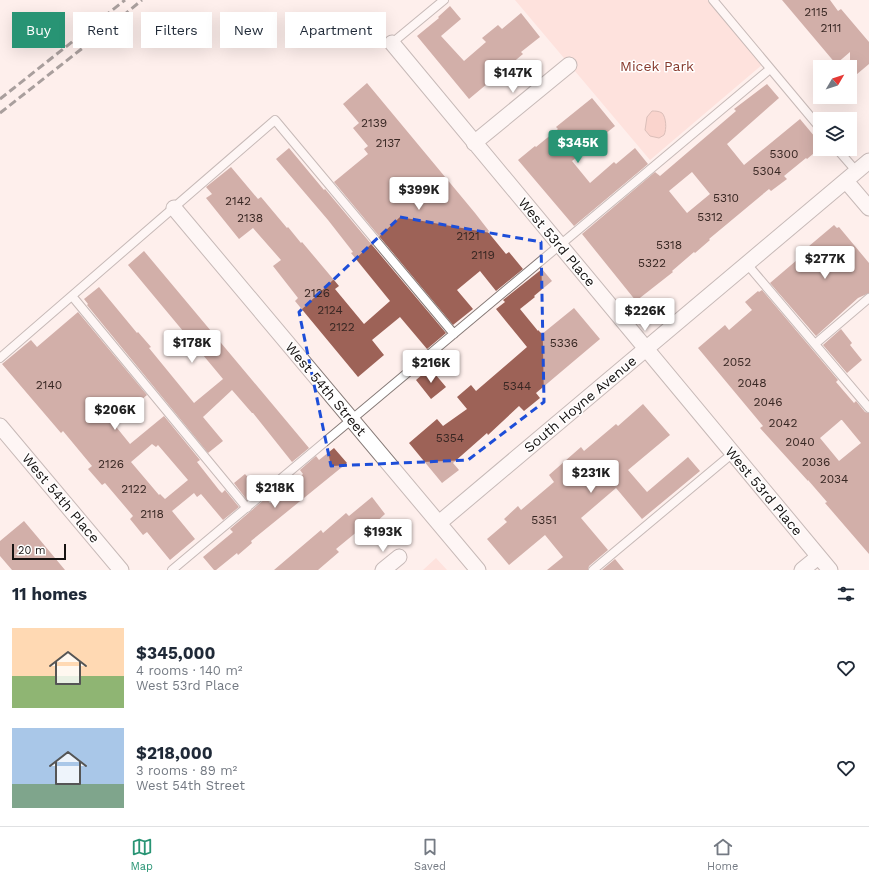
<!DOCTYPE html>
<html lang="en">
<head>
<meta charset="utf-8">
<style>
	body { margin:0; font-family:"Work Sans",sans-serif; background:#f6f6f7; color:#1f2937; height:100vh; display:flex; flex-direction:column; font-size:15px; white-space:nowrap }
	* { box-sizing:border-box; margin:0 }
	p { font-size:13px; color:#747a83 }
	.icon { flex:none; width:22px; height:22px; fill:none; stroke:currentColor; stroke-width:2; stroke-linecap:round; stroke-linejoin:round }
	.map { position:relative; height:570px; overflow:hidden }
	.sheet { display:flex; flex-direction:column; background:#fff; flex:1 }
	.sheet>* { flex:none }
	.hud { position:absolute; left:12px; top:12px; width:400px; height:36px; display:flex; gap:8px }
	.needle { width:26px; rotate:51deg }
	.fabs { position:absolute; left:813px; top:60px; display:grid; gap:8px }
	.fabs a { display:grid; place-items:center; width:44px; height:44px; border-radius:0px; background:#fff; box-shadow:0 4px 16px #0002; font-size:20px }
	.scale { position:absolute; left:12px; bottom:10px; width:54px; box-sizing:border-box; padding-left:4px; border:2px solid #171312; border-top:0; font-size:11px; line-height:14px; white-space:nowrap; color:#171312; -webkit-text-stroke:3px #fff; paint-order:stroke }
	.price { position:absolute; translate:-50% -34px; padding:0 9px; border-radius:4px; background:#fff; color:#222; font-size:13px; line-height:26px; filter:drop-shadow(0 1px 2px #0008) }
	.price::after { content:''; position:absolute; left:50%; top:24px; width:12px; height:9px; margin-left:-6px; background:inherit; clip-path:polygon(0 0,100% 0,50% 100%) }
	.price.on { background:#289474; color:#fff }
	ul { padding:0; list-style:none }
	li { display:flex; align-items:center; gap:12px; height:100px; padding:0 12px }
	li span { display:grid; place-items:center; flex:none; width:112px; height:80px; border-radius:0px; color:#555 }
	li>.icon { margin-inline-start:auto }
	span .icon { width:48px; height:48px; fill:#fffc; stroke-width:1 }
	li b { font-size:17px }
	h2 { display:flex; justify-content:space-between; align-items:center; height:48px; padding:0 12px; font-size:17px }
	.chip { padding:0 14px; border-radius:0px; background:#fff; box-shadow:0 4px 16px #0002; font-size:14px; line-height:36px }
	.chip.on { background:#289474; color:#fff }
	.dock { display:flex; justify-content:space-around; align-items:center; height:56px; border-top:1px solid #e0e1e3; background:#fff; font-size:11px; color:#747a83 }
	.dock a { display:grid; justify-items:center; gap:2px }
	.dock .on { color:#289474 }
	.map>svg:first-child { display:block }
	.green { fill:#fed2c9 }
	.water { fill:#f5b4a7; stroke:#b2847a }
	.building { fill:#9d6257; fill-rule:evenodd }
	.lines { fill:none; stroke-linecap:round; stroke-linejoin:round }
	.lane-casing { stroke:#857976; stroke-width:10 }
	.street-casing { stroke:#857976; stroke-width:17 }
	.lane { stroke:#fff; stroke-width:8 }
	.street { stroke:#fff; stroke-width:15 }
	.rail { stroke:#443e3c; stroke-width:3; stroke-dasharray:8 4; stroke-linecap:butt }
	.marked { fill:none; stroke:#1d4ed8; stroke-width:3; stroke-dasharray:8 5; stroke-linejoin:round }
	.labels { text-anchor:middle; stroke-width:3; stroke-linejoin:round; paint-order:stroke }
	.number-label { font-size:12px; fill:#382723 }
	.park-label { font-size:14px; fill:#873a2d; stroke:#fff }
	.street-label { font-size:14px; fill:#171312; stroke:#fff }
</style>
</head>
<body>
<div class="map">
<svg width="869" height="570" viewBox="0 0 869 570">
	<rect width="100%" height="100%" fill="#feefec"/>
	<!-- green -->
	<path class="green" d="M515,0h194l54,64 -113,96z
		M436,558l11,12h-24z"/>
	<!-- water -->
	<path class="water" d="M652,111c3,0 7,0 10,2 4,4 5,16 2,22l-5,3 -9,-2 -5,-6 2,-13z"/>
	<!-- building -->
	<path class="building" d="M782,0h48l8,11 3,-2 28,33v22l-19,16v-28l-14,12z
		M450,6l11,13 -20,17 23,25 22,-19 -4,-4 16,-13 4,4 19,-16 19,24 -19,15 2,2 -54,45 -52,-63 22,-18 -1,-1z
		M367,83l108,130 14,18 -1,1 18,22 3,-2 14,17 -27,22 -16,-20 -23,19 16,19 -20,16 -119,-143 34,-28 -4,-5 4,-3 -15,-18 6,-5 -16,-19z
		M767,84l12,14 -52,46 17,21 56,-46 20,24v5l-13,11 -1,-1 -22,18 3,3 -16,12 -2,-2 -60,50 1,1 -15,13 -1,-1 -22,19 1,1 -37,29 -54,-67 73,-62 5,4 76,-65 -2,-2zM692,172l18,22 -23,19 -18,-22z
		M592,98l23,28 -43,35 18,22 24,-21 2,2 19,-16 13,16 -74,62 -56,-66 17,-14 1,1 22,-18 -2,-2z
		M289,148l35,42 1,-1 121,144 -19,16 -27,-32 -28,23 12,15 -26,22 -63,-76 3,-3 -25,-32 8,-6 -28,-32 -14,11 -33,-41 6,-4 -6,-7 25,-20 27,32 3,-2 26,31 1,-1 13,16 1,-1 37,44 -4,3 29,35 26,-23 -39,-48 2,-1 -25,-32 -52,-61z
		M834,225l3,3 2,-1 30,36v30l-11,5 -42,38 -46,-53 34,-29 -2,-2z
		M144,251l165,197 -17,14 -39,-49h-1l-20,-23 -29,27 20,24 -15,12 -121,-148 1,-1 -4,-5 15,-12 38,46 1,-1 13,15 -2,1 45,55 29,-24 -95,-114z
		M542,269l10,12 -18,15 1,1 -15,12 18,22v-1l4,4 32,-26 26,31 -64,54 4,5 -16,13 -5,-5 -31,29 -1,-2 -34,30 6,7 -17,13 -33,-40 28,-24 6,7 24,-17 -10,-12 14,-12 5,6 51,-44 -31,-38 9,-7 -2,-2z
		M762,290l76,90 -2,2 18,21 2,-2 9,11 4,1v141l-44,-51 2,-1 -19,-22v1l-48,-53 3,-2 -65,-78 27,-23 4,5 23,-20 -7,-8 13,-11 1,1zM841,420h1l19,23 -22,18 -19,-23z
		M78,312l69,83 -34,28 17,21 34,-28 36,44 -3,2 22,28 3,3 3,-3 14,17 -16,13 -22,-26 -4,3 -3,-4 -22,18 23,28 -25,21 -23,-28 -4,3 -13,-16 3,-3 -28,-33 -3,2 -14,-16 4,-3 -29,-35 -2,2 -59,-69 29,-24 6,7zM152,444l4,3 2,-2 30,35 -23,19 -5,-5 -1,1 -28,-33z
		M841,329l11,14 -2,2 12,15 -15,13 -24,-28z
		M430,368l16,19 -15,12 -15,-19z
		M643,404l27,31 -42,35 19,22 41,-35 12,14 -58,48 -26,-31 -35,30 27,32 -19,16 -1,4h-41l16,-13 -18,-22 -36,30 -22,-26 20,-17 -3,-3 14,-13 3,4 33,-28 -5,-7 32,-28 3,4 32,-27 2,2z
		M334,448l13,15 -96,78 1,2 -14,12 -1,-2 -21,17h-2l-11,-13 30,-25 -3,-3 36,-31 4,5 33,-29 -3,-4 16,-14 3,4z
		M245,474l14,16 -12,10 -13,-17z
		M372,497l13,17 -12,11 -3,-4 -34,28 3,3 -21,18h-44l47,-40 2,3 23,-20 3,3z
		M24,521l16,19 25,30h-53l-12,-14v-15z
		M615,559l9,11h-22z"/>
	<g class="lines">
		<!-- lane casing -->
		<g class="lane-casing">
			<path id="lane" d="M713,0l107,128
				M392,43l52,-43
				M837,149l20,23
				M747,264l122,144
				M72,296l175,212
				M815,344l54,-46
				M0,358l275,-238 179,214
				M172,570l598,-501
				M593,570l140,-117"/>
		</g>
		<!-- street casing -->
		<g class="street-casing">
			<path id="street" d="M392,43l438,527
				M474,143l95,-78
				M846,181l23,27
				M174,208l304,362
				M0,426l121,144
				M439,523l430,-362
				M383,570l16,-13
				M802,570l16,-13"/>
		</g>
		<!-- lane -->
		<use href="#lane" class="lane"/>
		<!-- street -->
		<use href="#street" class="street"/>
		<!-- rail -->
		<path class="rail" d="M0,99l125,-99
			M0,113l98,-77 44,-36"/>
	</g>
	<!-- marked area -->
	<path d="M0 0H869V570H0ZM400,217l141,25 3,160 -76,58 -137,6 -32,-154z" fill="#feefec" fill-opacity=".55" fill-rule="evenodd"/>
	<path class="marked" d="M400,217l141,25 3,160 -76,58 -137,6 -32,-154z"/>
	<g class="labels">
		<!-- number labels -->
		<g class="number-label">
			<text x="816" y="16">2115</text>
			<text x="831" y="32">2111</text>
			<text x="374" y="127">2139</text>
			<text x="388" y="147">2137</text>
			<text x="784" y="158">5300</text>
			<text x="767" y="175">5304</text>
			<text x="726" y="202">5310</text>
			<text x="238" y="205">2142</text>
			<text x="710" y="221">5312</text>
			<text x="250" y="222">2138</text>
			<text x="468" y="240">2121</text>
			<text x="669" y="249">5318</text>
			<text x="483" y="259">2119</text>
			<text x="652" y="267">5322</text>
			<text x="317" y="297">2126</text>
			<text x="330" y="314">2124</text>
			<text x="342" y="331">2122</text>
			<text x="564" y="347">5336</text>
			<text x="737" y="366">2052</text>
			<text x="752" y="387">2048</text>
			<text x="49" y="389">2140</text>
			<text x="517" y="390">5344</text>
			<text x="768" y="406">2046</text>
			<text x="783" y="427">2042</text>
			<text x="450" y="442">5354</text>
			<text x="800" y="446">2040</text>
			<text x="816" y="466">2036</text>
			<text x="111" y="468">2126</text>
			<text x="834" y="483">2034</text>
			<text x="134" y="493">2122</text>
			<text x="152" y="518">2118</text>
			<text x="544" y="524">5351</text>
		</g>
		<!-- park labels -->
		<g class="park-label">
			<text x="657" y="71">Micek Park</text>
		</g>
		<!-- street labels -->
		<g class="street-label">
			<text transform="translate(557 242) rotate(50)" y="5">West 53rd Place</text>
			<text transform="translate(326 389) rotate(50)" y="5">West 54th Street</text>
			<text transform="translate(580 404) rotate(-40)" y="5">South Hoyne Avenue</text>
			<text transform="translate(764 491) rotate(50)" y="5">West 53rd Place</text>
			<text transform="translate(61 498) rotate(50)" y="5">West 54th Place</text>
		</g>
	</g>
</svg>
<div class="fabs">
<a><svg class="needle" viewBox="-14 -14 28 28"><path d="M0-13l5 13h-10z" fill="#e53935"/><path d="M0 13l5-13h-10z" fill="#747a83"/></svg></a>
<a><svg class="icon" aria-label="layers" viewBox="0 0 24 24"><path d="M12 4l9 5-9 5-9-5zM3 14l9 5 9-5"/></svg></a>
</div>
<div class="scale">20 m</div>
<b class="price" style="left:513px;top:94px">$147K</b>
<b class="price on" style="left:578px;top:164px">$345K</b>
<b class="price" style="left:419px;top:211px">$399K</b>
<b class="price" style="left:825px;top:280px">$277K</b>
<b class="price" style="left:645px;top:332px">$226K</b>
<b class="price" style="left:192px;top:364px">$178K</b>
<b class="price" style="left:431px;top:384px">$216K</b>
<b class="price" style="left:115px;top:431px">$206K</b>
<b class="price" style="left:591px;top:494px">$231K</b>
<b class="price" style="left:275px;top:509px">$218K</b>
<b class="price" style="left:383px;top:553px">$193K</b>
<div class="hud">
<a class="chip on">Buy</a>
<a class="chip">Rent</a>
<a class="chip">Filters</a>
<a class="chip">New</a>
<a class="chip">Apartment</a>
</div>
</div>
<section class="sheet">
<h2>11 homes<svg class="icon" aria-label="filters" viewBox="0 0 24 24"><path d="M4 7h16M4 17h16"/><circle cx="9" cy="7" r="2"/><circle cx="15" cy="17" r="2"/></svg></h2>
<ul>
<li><span style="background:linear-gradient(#ffd9b3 60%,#8fb573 0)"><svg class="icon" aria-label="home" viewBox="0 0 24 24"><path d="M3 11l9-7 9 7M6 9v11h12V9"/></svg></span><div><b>$345,000</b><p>4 rooms · 140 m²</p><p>West 53rd Place</p></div><svg class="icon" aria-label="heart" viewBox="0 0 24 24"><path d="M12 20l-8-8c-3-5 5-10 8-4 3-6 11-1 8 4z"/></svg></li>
<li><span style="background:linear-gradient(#a9c7e8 70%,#7fa58c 0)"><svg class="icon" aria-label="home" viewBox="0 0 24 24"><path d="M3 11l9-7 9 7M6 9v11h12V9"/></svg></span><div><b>$218,000</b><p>3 rooms · 89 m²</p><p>West 54th Street</p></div><svg class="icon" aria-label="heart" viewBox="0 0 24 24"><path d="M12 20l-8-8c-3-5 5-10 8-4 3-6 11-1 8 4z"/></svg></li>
</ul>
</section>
<nav class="dock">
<a class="on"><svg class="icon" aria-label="map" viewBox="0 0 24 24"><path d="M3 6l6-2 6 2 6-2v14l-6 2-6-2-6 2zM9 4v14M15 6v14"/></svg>Map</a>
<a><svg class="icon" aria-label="saved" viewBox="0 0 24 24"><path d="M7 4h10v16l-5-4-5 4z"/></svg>Saved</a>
<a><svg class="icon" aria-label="home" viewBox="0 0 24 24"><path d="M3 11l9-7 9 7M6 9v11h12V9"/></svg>Home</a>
</nav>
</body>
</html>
